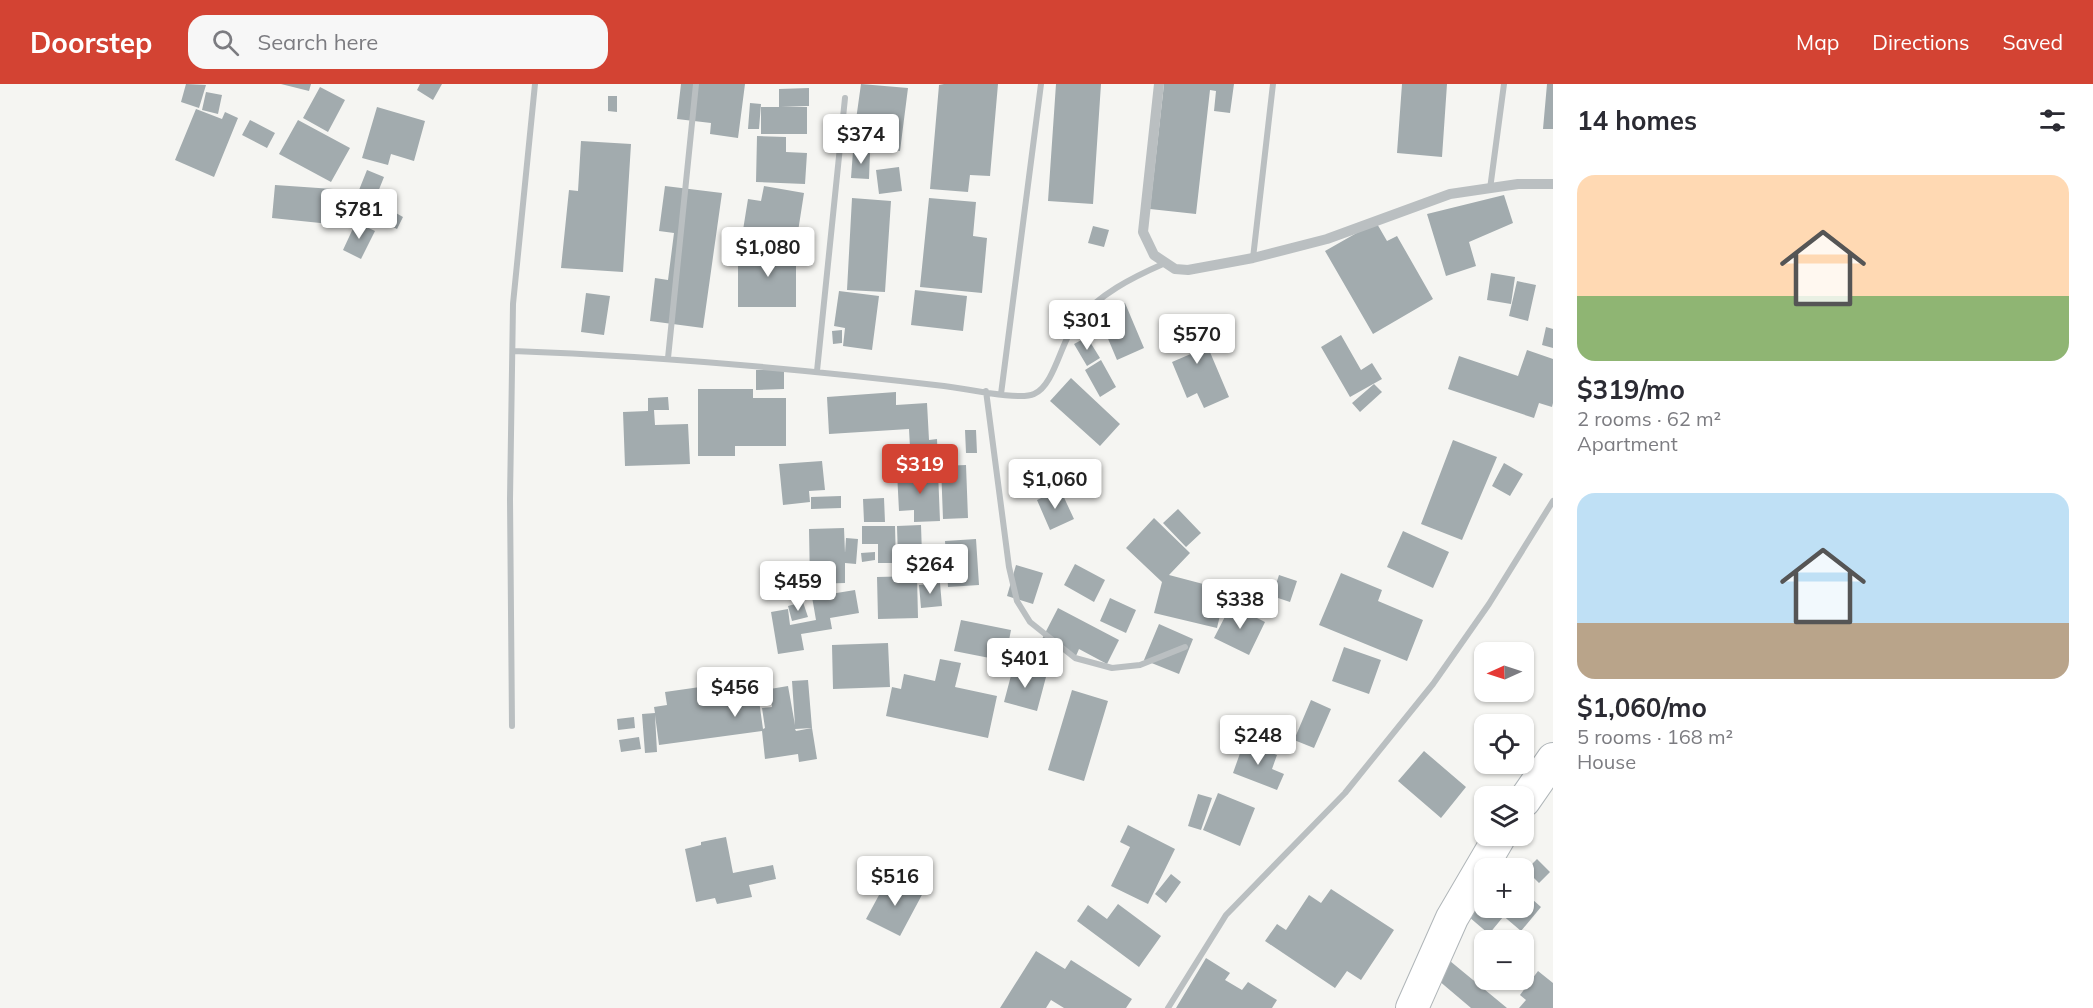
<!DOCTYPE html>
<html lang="en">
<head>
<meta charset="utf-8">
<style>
	body { margin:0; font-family:Mulish,sans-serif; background:#f7f7f7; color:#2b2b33; height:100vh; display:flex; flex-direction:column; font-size:22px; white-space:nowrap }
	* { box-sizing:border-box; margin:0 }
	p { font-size:20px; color:#7c7c81 }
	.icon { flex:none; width:33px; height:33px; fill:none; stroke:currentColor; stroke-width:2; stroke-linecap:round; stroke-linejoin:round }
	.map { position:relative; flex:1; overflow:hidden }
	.details { display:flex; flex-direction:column; background:#fff; width:540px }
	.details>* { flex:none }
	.needle { width:39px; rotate:267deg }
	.fabs { position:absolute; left:1474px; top:558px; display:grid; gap:12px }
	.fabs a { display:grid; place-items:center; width:60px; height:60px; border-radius:12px; background:#fff; box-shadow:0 2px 4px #0004; font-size:30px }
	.price { position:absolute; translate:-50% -51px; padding:0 14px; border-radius:6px; background:#fff; color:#222; font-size:20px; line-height:39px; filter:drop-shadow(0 2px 3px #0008) }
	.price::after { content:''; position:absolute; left:50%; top:36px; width:18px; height:14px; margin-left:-9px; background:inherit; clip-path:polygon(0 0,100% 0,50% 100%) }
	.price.current { background:#d34333; color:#fff }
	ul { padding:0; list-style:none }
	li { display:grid; align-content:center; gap:12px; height:318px; padding:0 24px }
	li span { display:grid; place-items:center; height:186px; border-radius:18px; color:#555 }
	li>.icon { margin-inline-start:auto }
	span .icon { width:108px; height:108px; fill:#fffc; stroke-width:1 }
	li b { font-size:26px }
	h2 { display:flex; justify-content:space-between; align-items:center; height:72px; padding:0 24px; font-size:26px }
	header { display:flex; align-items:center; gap:36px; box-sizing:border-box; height:84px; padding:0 30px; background:#d34333; color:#fff }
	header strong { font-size:28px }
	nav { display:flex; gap:33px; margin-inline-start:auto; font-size:21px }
	.search { width:420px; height:54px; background:#f7f7f7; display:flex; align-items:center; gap:15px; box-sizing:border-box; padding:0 21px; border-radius:18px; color:#7c7c81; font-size:22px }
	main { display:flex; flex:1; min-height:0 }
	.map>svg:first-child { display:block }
	.building { fill:#a2abae }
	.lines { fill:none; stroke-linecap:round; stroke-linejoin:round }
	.secondary-casing { stroke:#afb5b8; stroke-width:34 }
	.minor { stroke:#babfc1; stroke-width:6 }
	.tertiary { stroke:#babfc1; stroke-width:10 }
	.secondary { stroke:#fff; stroke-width:32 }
</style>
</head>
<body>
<header>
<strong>Doorstep</strong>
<div class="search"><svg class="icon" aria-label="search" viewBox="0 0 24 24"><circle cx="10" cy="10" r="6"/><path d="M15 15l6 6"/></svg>Search here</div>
<nav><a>Map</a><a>Directions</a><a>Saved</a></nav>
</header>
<main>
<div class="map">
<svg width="1553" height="924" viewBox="0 0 1553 924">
	<rect width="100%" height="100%" fill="#f5f5f2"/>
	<!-- building -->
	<path class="building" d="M186,0l20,1 -7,23 -18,-6z
		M281,0h30l-2,7z
		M420,0h22l-9,16 -16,-10z
		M681,0h64l-7,54 -28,-4 1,-11 -34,-4z
		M861,0l47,4 -8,63 -6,-1 1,-10 -41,-6z
		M944,0h54l-8,92 -20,-1 -2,17 -38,-3 9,-104z
		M1056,0h45l-8,120 -45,-3z
		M1164,0h70l-4,29 -16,-2 2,-20 -6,-1 -14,124 -46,-5z
		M1402,0h45l-5,73 -45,-4z
		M1547,0h6v45h-10z
		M320,3l25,13 -17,32 -25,-14z
		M809,4v18h-28l26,1v27h-46v-27h18v-18z
		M206,8l16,3 -4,19 -16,-4z
		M608,12h9v16l-9,-1z
		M750,19l11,1 -2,25h-11z
		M377,23l48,14 -11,40 -23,-7 -3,11 -26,-7z
		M196,25l26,10 3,-7 13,6 -24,59 -39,-17z
		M250,36l25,13 -8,15 -25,-13z
		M298,36l52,28 -19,34 -52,-28z
		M757,52l29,1v15l21,1 -2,31 -49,-2z
		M581,57l50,3 -8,128 -62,-4 8,-78 9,1z
		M853,67l17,1 -1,27 -18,-1z
		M899,83l3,24 -23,3 -3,-24z
		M367,86l17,7 -10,25 -17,-7z
		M275,101l58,4 -3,35 -58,-6z
		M665,102l57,7 -19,135 -53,-7 5,-43 13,2 6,-47 -15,-2z
		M764,102l40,7 -7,45 -54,-8 5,-31 13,2z
		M1504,111l9,28 -44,19 7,24 -30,10 -19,-62z
		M852,114l39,3 -6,91 -38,-2z
		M929,114l47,4 -3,34 14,2 -5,55 -62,-6z
		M387,124l16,9 -6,12 -17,-9z
		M356,138l19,9 -14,28 -18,-9z
		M1376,138l11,19 10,-5 36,63 -60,35 -48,-83z
		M1093,142l16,4 -5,17 -16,-4z
		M757,162h39v61h-58v-54h18z
		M1491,189l24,4 -4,27 -24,-4z
		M1517,197l19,4 -8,36 -19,-5z
		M915,206l52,6 -4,35 -52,-6z
		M839,207l40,5 -7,54 -29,-4 2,-18 -11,-2z
		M586,209l24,3 -6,39 -23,-3z
		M1125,219l19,45 -27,12 -19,-45z
		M1196,235l33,78 -25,11 -7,-15 -10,5 -15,-36 21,-9 -4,-11 -19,8 -7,-17z
		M1546,243l7,2v19l-11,-3z
		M842,246v13l-9,1 -1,-13z
		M1341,251l20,35 11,-7 10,16 -32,18 -29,-50z
		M1087,253l13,21 -13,8 -13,-22z
		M1527,266l26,9v44l-1,4 -13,-4 -5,15 -86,-29 11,-33 59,20z
		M1101,276l15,27 -16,10 -15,-27z
		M756,286h28v19l-28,1z
		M1071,294l49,46 -20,22 -50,-45z
		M1374,300l8,8 -22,20 -8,-9z
		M698,305h55v9h33v48h-51v10h-37z
		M896,308v13l31,-2 2,37 8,-1 1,25 -27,2 -2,-37 -80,5 -2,-37z
		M668,313l1,13h-15l1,15 33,-1 2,40 -65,2 -2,-54 25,-1v-13z
		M965,346h11l1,23h-11z
		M1453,356l44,17 -35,83 -41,-16z
		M822,377l3,29 -16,1 1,11 -27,3 -4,-41z
		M1504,379l19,11 -13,22 -18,-10z
		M966,381l2,53 -25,1 -2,-53z
		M938,387l2,50 -26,1v-12l-15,1 -2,-39z
		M1060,405l14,30 -24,11 -13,-30z
		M841,412v12l-30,1v-12z
		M884,414l1,24h-21l-1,-23z
		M1178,425l23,24 -15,14 -23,-24z
		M1154,434l36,35 -21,22 57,15 -9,38 -63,-15 8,-31 -36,-34z
		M921,441l1,30 20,-1 1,16 -26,1 -1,-14 -18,1 -1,-32z
		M862,442h33l1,37h-18v-19h-16z
		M844,444l1,25 1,-15 12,1 -2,25 -11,-1v20l-35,1 -1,-55z
		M1403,447l46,21 -16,36 -46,-21z
		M976,455l3,46 -31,2 -3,-46z
		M875,468v8l-13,2 -1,-9z
		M1075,480l30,16 -11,22 -30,-17z
		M1016,481l27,8 -10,31 -26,-8z
		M1341,489l41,17 -4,11 45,19 -16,41 -88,-36z
		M1279,491l18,6 -7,21 -18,-6z
		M917,492l1,42 -40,1 -1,-42z
		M940,499l2,23 -21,2 -2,-23z
		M855,506l4,23 -29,5 2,11 -31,5 3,16 -26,4 -7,-42 17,-3 2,16 26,-5 -4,-23z
		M1110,514l26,12 -10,23 -26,-12z
		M803,518l5,15 -16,4 -4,-15z
		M1231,521l34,17 -16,33 -35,-17z
		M1058,524l61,32 -12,24 -28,-15 -3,7 -34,-17z
		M961,536l50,10 -6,31 -51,-10z
		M1159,540l34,15 -14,35 -35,-14z
		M888,559l2,44 -57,2 -1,-44z
		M1344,563l37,13 -12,34 -37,-13z
		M940,575l21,4 -6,24 42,9 -9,42 -102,-22 6,-29 9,2 3,-15 31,7z
		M1013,584l33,9 -9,34 -33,-9z
		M756,595l7,50 2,-1 -3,-20 10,-1 -2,-18 18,-3 7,39 -3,-44 16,-1 4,48 -17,1 1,2 16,-3 5,31 -18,3 -1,-8 -33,5 -3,-28 -103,14 -4,-30 2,37 -12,1 -3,-39 13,-1 -1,-6 13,-2 -2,-13z
		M1072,606l36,11 -24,80 -36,-11z
		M1311,616l20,9 -17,39 -20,-8z
		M634,633l1,11 -17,2 -1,-11z
		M639,653l2,12 -20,3 -2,-12z
		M1244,658l33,13 -5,14 12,5 -7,16 -44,-17z
		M1424,667l42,36 -25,31 -43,-37z
		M1218,709l37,15 -15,38 -37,-16z
		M1198,710l14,4 -11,32 -13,-4z
		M1128,741l47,24 -27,55 -37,-18 19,-39 -10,-5z
		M726,753l7,36 40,-8 3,14 -27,6 3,12 -35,7 -2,-6 -19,4 -11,-53 16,-4v-3z
		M1537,775l13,13 -11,11 -13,-13z
		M1171,790l10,8 -15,21 -11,-9z
		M903,796l21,11 -24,45 -34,-17 19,-35 13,7z
		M1331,805l63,41 -33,50 -14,-9 -12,17 -70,-47 12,-17 9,6 23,-35 12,8z
		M1524,808l17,15 -20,24 -27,-23h30z
		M1476,811l9,7v6h7l11,9 -14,17 -27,-23z
		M1118,820l43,32 -22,31 -62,-46 11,-16 19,14z
		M1036,867l29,18 6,-9 61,39 -6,9h-62l-13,-8 -5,8h-46z
		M1206,874l24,15 -5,7 17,10 6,-8 29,18 -5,8h-96z
		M1450,877l57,47h-36l-33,-28z
		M1538,887l15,12v25h-34l7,-8 -6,-5z"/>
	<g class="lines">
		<!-- secondary casing -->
		<g class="secondary-casing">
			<path id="secondary" d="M1524,717l29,-42
				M1412,924l40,-90 48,-82"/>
		</g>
		<!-- minor -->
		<path class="minor" d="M1490,105l14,-105
			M1253,174l20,-174
			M513,267c145,5 288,18 431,35 20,2 75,15 90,8 21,-9 27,-54 43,-73 23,-27 54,-43 86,-57
			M668,274l28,-274
			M817,287l28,-273
			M986,307l23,176 8,34 13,21 45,36 37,10 28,-3 45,-18
			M1001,310l40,-310
			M512,642l-2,-227 3,-195 22,-220
			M1168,924l58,-93 119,-122 88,-109 56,-80 64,-103"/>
		<!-- tertiary -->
		<path class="tertiary" d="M1159,0l-16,148 11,23 21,14 13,1 65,-12 74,-19 123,-45 68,-10h35"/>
		<!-- secondary -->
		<use href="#secondary" class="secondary"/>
	</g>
</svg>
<div class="fabs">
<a><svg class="needle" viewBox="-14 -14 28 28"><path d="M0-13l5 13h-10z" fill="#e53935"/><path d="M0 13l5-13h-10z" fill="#7c7c81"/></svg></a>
<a><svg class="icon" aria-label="locate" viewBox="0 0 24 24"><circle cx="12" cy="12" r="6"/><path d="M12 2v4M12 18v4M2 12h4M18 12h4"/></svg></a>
<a><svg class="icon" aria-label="layers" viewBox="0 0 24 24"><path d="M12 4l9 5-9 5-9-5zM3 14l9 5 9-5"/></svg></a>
<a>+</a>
<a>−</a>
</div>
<b class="price" style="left:861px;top:81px">$374</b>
<b class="price" style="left:359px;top:156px">$781</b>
<b class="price" style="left:768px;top:194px">$1,080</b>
<b class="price" style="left:1087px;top:267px">$301</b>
<b class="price" style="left:1197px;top:281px">$570</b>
<b class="price current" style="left:920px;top:411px">$319</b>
<b class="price" style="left:1055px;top:426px">$1,060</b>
<b class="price" style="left:930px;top:511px">$264</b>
<b class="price" style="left:798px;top:528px">$459</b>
<b class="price" style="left:1240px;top:546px">$338</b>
<b class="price" style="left:1025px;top:605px">$401</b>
<b class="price" style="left:735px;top:634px">$456</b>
<b class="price" style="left:1258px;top:682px">$248</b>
<b class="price" style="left:895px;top:823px">$516</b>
</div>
<section class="details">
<h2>14 homes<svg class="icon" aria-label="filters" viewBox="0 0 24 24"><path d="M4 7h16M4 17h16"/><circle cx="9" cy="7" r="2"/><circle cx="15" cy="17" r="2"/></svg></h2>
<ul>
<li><span style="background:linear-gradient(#ffd9b3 65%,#8fb573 0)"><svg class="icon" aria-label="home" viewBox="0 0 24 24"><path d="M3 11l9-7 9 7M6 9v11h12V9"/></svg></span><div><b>$319/mo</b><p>2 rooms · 62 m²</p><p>Apartment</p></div></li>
<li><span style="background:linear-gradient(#bfe0f5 70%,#b9a48a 0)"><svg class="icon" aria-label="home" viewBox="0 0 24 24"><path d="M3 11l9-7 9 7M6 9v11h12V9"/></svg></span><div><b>$1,060/mo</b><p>5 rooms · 168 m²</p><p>House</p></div></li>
</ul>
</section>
</main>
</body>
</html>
